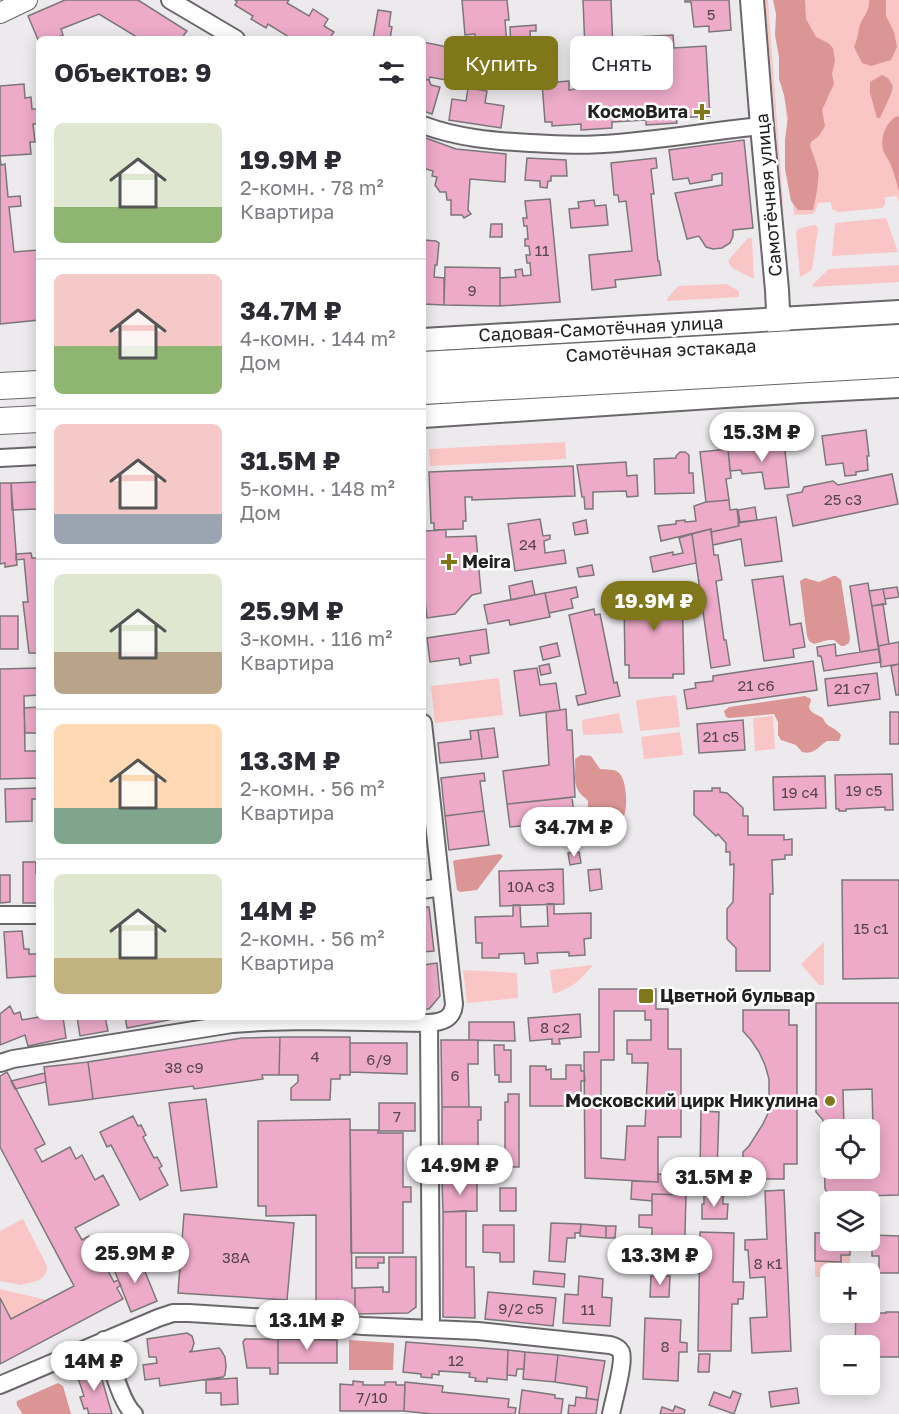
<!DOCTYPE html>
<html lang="ru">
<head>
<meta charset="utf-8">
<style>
	body { margin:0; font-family:"Golos Text",sans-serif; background:#f2f2f3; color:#2b2b33; height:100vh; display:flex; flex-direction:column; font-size:22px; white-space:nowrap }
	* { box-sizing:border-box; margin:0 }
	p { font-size:20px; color:#7c7c81 }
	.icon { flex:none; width:33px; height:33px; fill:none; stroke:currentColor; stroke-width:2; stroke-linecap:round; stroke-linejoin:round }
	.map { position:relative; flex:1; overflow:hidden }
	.side { position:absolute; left:36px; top:36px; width:390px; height:984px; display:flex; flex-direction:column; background:#fff; border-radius:9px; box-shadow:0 3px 15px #0003 }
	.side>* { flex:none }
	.top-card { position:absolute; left:444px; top:36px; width:364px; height:54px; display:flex; gap:12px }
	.tools { position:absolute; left:820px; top:1119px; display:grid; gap:12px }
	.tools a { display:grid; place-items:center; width:60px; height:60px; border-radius:9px; background:#fff; box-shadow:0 3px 15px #0003; font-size:30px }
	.price { position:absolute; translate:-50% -51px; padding:0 14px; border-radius:21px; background:#fff; color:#222; font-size:20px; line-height:39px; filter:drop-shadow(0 2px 3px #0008) }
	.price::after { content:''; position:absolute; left:50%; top:36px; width:18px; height:14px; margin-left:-9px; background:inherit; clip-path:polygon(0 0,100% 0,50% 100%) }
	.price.selected { background:#80771b; color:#fff }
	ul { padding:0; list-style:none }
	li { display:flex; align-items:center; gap:18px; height:150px; padding:0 18px }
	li+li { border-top:2px solid #e1e1e2 }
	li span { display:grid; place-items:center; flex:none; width:168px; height:120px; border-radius:9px; color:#555 }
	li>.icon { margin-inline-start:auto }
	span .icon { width:72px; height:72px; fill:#fffc; stroke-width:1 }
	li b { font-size:26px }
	h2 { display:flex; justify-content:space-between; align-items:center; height:72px; padding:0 18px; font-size:26px }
	.chip { padding:0 21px; border-radius:9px; background:#fff; box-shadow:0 3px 15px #0003; font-size:21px; line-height:54px }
	.chip.selected { background:#80771b; color:#fff }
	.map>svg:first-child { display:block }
	.green { fill:#fac5c5 }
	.forest { fill:#db9595 }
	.building { fill:#edabc9; stroke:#7c7779; stroke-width:1.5; fill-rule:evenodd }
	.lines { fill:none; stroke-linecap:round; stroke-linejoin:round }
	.minor-casing { stroke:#69676a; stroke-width:20 }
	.tertiary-casing { stroke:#69676a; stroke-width:22 }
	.secondary-casing { stroke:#69676a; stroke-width:26 }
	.primary-casing { stroke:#69676a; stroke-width:28 }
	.minor { stroke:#fff; stroke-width:16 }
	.tertiary { stroke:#fff; stroke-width:20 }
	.secondary { stroke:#fff; stroke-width:22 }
	.primary { stroke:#fff; stroke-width:26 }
	.primary-bridge-casing { stroke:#69676a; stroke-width:28; stroke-linecap:butt }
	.primary-bridge { stroke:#fff; stroke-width:26 }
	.poi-dot { fill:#80771b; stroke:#fff; stroke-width:2 }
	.labels { text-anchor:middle; stroke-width:5; stroke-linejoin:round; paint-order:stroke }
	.number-label { font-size:15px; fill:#55444c }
	.poi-label { font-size:18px; font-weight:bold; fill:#222122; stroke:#fff; text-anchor:end }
	.street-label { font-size:18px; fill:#222122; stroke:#fff }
</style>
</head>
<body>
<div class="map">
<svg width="899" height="1414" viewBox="0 0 899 1414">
	<rect width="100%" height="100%" fill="#edeaee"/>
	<!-- green -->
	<path class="green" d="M765,0h3l15,202h-1z
		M777,0h122v202l-2,-6 -12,1v8l-3,3 -44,4 -6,-3 -1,-7 -13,1 -2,7 -3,4 -19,1z
		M886,218l12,34 -66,4 3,-33z
		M814,225l3,1 1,3 -6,41 -12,7 -4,-45 2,-3z
		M748,238h4l2,41 -22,-11 -4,-6 3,-5z
		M899,265v17l-86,5v-3l16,-15z
		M726,284l13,7v6l-72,4v-2l11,-13z
		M565,442l1,17 -136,7 -1,-17z
		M499,678l4,37 -68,8 -4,-37z
		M676,695l4,32 -40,4 -4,-31z
		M619,713l4,20 -40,2 -1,-15z
		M773,716l2,33 -20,2 -2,-33z
		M680,732l3,23 -39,4 -3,-22z
		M824,942v43h-5l-18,-21z
		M593,965c-14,16 -19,22 -40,29l-3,-24z
		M463,970l54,3 1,25 -51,5z
		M23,1219l24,47 -1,6 -3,5 -6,4 -16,4 -21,-4v-50z
		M841,1255h9v18l-19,1v3h-16v-16l25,1z
		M0,1289l47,11 -36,19 -11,-21z"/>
	<!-- forest -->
	<path class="forest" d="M773,0h32l1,19 10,18 12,6 5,5 2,13 -3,13 2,10 -12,26 3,16 -6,10 -8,6 -1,4c3,8 6,16 8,24 2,6 -3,34 -5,40h-15l-7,-9 -6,-32v-30l3,-21 -4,-23 -5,-16v-22l-4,-22 1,-21z
		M869,0h17v16l8,16 3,15 -6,13 -20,6 -9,-3 -8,-16c3,-7 4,-12 5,-19 3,-11 11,-16 10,-28z
		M882,75l6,3 5,8 -2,8 -11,24h-3l-7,-25v-11z
		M897,116l2,1v75c-2,-8 -4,-16 -7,-24 -2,-7 -7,-12 -9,-18 -3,-13 3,-28 14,-34z
		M833,576h3l5,4 9,58 -1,5 -5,3h-3l-7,-6h-6l-14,4 -5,-3 -2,-5 -7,-55 5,-3 14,4z
		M805,696l6,3c0,2 -1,5 -2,7 0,7 9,9 14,12 3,10 13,9 18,17l-2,6h-12c-10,6 -12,14 -25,11l-6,-7 -15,-5 -3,-5v-13l-4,-8 -45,4 -3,-1 -2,-6 5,-4z
		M581,755l10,1 9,13c7,1 15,-1 20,5 7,8 8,36 3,44 -5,1 -11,1 -16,3 -9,4 -6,10 -18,7l-1,-3v-24c-3,-4 -8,-6 -10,-11 -5,-7 -2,-22 -3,-31z
		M500,854l3,2 -26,34 -17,2 -3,-2 -4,-29 3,-1z
		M349,1340l45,3 -1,27h-44z
		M58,1383l5,3 8,28h-49c-1,-6 -7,-7 -5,-13z"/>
	<!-- building -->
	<path class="building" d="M65,0h73l49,31 -6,8h-41l-41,-25 -38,15 2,6 -10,4h-14v3l-11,-26z
		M235,0h54l-2,3 22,13 4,-7 15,10 -4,7 10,6 -5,7h-37l-24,-15 -2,4 -15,-9 2,-3 -18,-11 2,-3z
		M462,0h45l2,20h-4l3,40 -26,-6 -1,-11 -5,1 -1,-10 -10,1z
		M583,0h28l2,49 -28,1z
		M685,0h44l2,30 -22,2v-6l-15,1 -3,-25h-6z
		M378,10l13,2 -2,14 3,1 -2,12h-17z
		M536,25v6h-6l1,18 -20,1 -1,-23z
		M673,35l1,13 32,-2 4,70 -34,2 1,5 -31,2v-5l-34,2v6l-31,2v-6l-29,2v-4h-7l-3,-39 27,-2v9l6,-1 -1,-4 9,-1 1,5 37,-3v-5l14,-1 1,6 31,-2 -2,-21 -9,1v-5l-29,2 -1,-14h8l-1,-10z
		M423,42l34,7 -5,32 -22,-4 -1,3 -6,-1z
		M423,79l6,1 2,5 9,2 -8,27 -9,-3z
		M24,84l1,14 6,-1 1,12h5l1,15h-5l2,18h-5l1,12 -31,2 1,9 4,-1 3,33 12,-1 1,10 -12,1 5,45 24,-2 1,70 -39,4v-238z
		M468,88l19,3 -2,12 19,3 -3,22 -52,-8 3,-21 14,2z
		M423,137l33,12 50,5 -1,28 -35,-3 -2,31 3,4 -7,4 -2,-3h-11v-15h-4l-1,-8h-6l-5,-7 2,-8 -5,-1 1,-5 -10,-3z
		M744,140l9,88 -20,2v6l-3,7 -8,5 -9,1 -7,-2 -7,-11 -12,3 -12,-46 47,-8v-12l-10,2v5l-22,4 -2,-6 -15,2 -4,-30z
		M527,158l39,2 1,16h-16v5h-3l-1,7 -7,-1v-6l-15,-1z
		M656,158l1,10 -6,1 3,25h-3l7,67h1l2,14 -46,5 1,7 -24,3 -3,-35 43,-4 -6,-50 -7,1 -1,-7h-4l-3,-32z
		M550,199l10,103 -60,4v-28l16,-1 -1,-7 7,-1 1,7 8,-1 -1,-12h-3l-1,-8h4l-1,-9h-4v-7h3l-1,-13h-3l-1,-8h4l-2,-17z
		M594,200l1,6 11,-1 2,20 -37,3 -2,-19 10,-1 -1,-6z
		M491,224h11v13h-12z
		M423,240l13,1 3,2 -2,22h-2l-1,12 10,1v27l-21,-1z
		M445,267l55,1v38l-56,-1z
		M866,430l3,26h-2l1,14 -12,2v3l-11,1 -2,-13 -17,2 -4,-29z
		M784,442l5,45 -24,2 -3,-17 -20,2 -1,-4 -11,1 -2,-22z
		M728,449l3,29 -5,1 3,21 -23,2 -6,-50z
		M680,452h5l4,3v18h4l1,20 -39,1 -1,-35 22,-1v-2z
		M626,462l1,14 10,-1 1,21 -11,1 -1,-6 -33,1v17h-8l-1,-12h-2l-5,-32z
		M573,466l2,30 -103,4v-3h-7l1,24h-3v8l-29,1v-7h-3l-2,-51z
		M892,474l6,30 -105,22 -6,-31 15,-3 2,-5 29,-6 5,4z
		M38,482h1v30h-2v-3l-25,1 -1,-27z
		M0,483h11l6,82 -12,2v-4l-5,1z
		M729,500l1,10 7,-1 2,17 -28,6v-3l-50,12 -3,-15 18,-2v-3l9,-1v2l11,-1 -2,-15 12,-4z
		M755,507l2,13 -17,2 -2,-12z
		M776,517l6,44 -37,5 -4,-27 -28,6 -2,-13 28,-6 -1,-3z
		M540,519l3,17 7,-1v4l-6,2 1,12 19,-3 2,13 -51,8 -7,-47z
		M586,520l2,13 -13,2 -2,-12z
		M711,529l3,26h4l4,25 -6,1 8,59h2l4,25 -19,3 -19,-134z
		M446,530v7l30,-1 5,57 -9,2 -17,19 -28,4 -4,-36v-51z
		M692,534l4,29 -43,9 -3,-15 23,-5v3l10,-2 -4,-15z
		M31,553l1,5h7v64h-1l1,31h-10l-6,-51h5l-4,-43 -8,1v-6z
		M592,565l2,10 -15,2 -2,-9z
		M783,576l7,49 11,-2 4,24 -12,2 1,8 -30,4 -12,-81z
		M532,581l3,14 -24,5 -2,-14z
		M868,583l11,66 -19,3 -10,-66z
		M682,586l2,88h-11v4h-44v-13h-4l-1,-65 7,-1v-12z
		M576,587l2,10 -7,2 2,9 -24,5 -4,-20z
		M897,587l2,10 -14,2 -2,-10z
		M883,589l3,15 -14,2 -3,-15z
		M545,593l5,24 -40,8 -1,-5 -21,4 -4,-19z
		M883,604l6,40 -11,2 -6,-40z
		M594,609l1,6 5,-1 14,69 3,-1 3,14 -42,9 -2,-9 10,-2 -17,-79z
		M0,616h18v33h-18z
		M486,629l3,24 -19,3 1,7 -11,2 -1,-7 -29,4 -3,-24z
		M899,642v22l-18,3 -3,-21z
		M557,643l3,13 -17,4 -3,-13z
		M835,644l1,12 43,-7 2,13 -57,9 -3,-15h-3l-1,-9z
		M813,661l4,29 -130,19 -3,-19 12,-2 -1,-5 18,-2v-5z
		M549,664l2,9 -10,2 -2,-9z
		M899,664v31h-3l-5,-29z
		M39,668v27l-15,1 1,55h14v27l-39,1v-110z
		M537,668l3,17 16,-2 4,27 -40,6 -6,-45z
		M877,673l3,26 -52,7 -3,-27z
		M39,707v26h-14l-1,-25z
		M566,709l1,21h5l3,67 -68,7 -4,-33 46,-6 -3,-53z
		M890,712h9v32h-9z
		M743,720l2,30 -46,3 -2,-29z
		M494,728l4,29 -16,2 -4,-29z
		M478,730l4,29 -42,4 -2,-20 33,-4 -1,-8z
		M484,773l1,8h-5l4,30 -39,5 -4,-38z
		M892,774l1,36h-8v-3l-39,2v2h-7v-2h-3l-1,-34z
		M825,776l1,32 -52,2 -1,-33z
		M39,788v11h-7v22l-26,1 -1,-33z
		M712,788h8v4l7,1 16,15v8h5v19h36v5l8,-1v16h-7v4l-13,1 1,34h-3v77h-34v-23l-9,-9v-30l6,-7 1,-38 -4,1v-13h-4v-9l-8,-9 -2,2 -22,-21v-24h18z
		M572,797l5,43 -21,3 -3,-23h3l-1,-3 -24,3 1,5 -22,2 -3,-23z
		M484,811l5,34 -40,5 -4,-34z
		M579,852l2,11 -11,2 -2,-12z
		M23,862h13v11l3,-1v31h-16z
		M563,869l1,35 -64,2 -1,-35z
		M600,869l2,20 -12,2 -2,-21z
		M0,875h10v27l-10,1z
		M842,880h57v98l-56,1z
		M547,904h7v10l37,-1v25l-7,1 1,16 -16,1v-4l-32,1 1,10 -13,1 -1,-11 -25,1v4h-17v-15h-6l-1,-26 38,-1v-11h7l1,22 27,-1z
		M423,907h6l5,44 -11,1z
		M22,931l2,18h5v5h9l1,22 -32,2 -3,-46z
		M437,963l3,33 -11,13h-6v-44z
		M599,989h57v20h12v40h13v88h-23v45l-73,-4 -1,-126h15zM614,1011h31v9h6v20h-24v14h5v9h16l-3,63h-18l-2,34 -24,-2v-98h13z
		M816,1003h83v192l-68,2 -6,-8 -2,-69 -7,-8zM872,1089l2,82 -29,1v-4h-14v-38h13l-1,-40z
		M10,1006l4,8 6,-2 2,8 17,-3h24l3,21 -38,8 -3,-11 -25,10v-31z
		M743,1010h46v15h8v139h-13v15h-41v-27l6,-6 14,-22 6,-13v-32l-4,-14 -6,-13 -8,-12 -8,-9z
		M580,1014l1,23 -22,2 1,5h-8v-5l-22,2 -2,-23z
		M74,1017h31l3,14 -28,5 -3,-19z
		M125,1017h44v3l-42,8z
		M469,1022h45l1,19 -46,-1z
		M280,1037l-1,38h-17l1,4 -69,10 -1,-3 -100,13 -5,-37 154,-24z
		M280,1037h70v38h-10v4h-9l-1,21h-39v-12l7,-6v-7h-19z
		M441,1040h37v24h-10l1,43h-27z
		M350,1043h57v31l-57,-2z
		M494,1045h10v5h7v32h-12v-7h-4z
		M88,1062l5,37 -44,6 -5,-38z
		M566,1065h15v6h3l1,10h-4v25h-51v-40h16v4l5,-1v10h15z
		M7,1072l38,72 -10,5 7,13 28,-15 6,12 6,-4 13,25 8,-5 16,30 -44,23 7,12 7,-4 25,46 4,-2 3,5 -4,3 6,11 -123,65v-66l11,21 63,-33 -74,-139v-71z
		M45,1073l1,9 -31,7 -4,-8z
		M508,1094h11v73h-14v-65h3z
		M206,1099l11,88 -36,4 -12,-88z
		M379,1103h36v28h-36z
		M442,1107h39v13h-3v40h4v7h-4v4l-36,1z
		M701,1111l18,1 -2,61 -17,-1z
		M133,1116l5,10 3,-1 5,10 -3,2 11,21 3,-1 5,9 -3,2 9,17 -28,15 -29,-55 -4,2 -7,-15z
		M350,1119l2,169h3v21h-35l-4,-6v-88l-50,1v-10h-8v-85z
		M350,1130h28v3h25v54h8v15h-8v51h-52z
		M658,1174l25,1 -1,20 -30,-1v7l-21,-2 1,-18 26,1z
		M442,1181h35v30l-34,1z
		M727,1181h26v12h-26z
		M500,1188h16v23h-16z
		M784,1190l7,161 -39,2 -2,-35 17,-1 -2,-40 -15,1 -2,-28h-3v-10l22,-1 -2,-48z
		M652,1194l34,1 -2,75h-33l1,-42 -13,-1v-12h13z
		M704,1195l19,1v8h5l-1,15h-25v-15h2z
		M466,1211v56h8l1,51 -32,-1v-105z
		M184,1214l110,9 -7,77 -109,-7z
		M551,1223l30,1 -1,9h-5v5h-8l-2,24 -16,-1z
		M581,1224l25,2v12l-26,-2z
		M483,1225h31v37h-14v-9l-17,-1z
		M606,1226h10l-1,12h-9z
		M700,1232l34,1 -1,49h11l-1,17h-5v5h-6l-1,47h-33z
		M815,1233h16v7h10v4h9v11h-9v7l-26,-1z
		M872,1235l27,1v37h-20v-17h-7z
		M139,1257l18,44 -26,11 -18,-45z
		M356,1257h28v6h-6v5h-22z
		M389,1257h27v50l-8,6 -53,1v-26l28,-1v5h6z
		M534,1271l31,3 -1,13 -31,-3z
		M579,1276l24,3 -1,18 10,1 -2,28 -47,-3 2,-29 13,1z
		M651,1276h19l-1,21h-19z
		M488,1292l68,6 -3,28 -68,-7z
		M886,1312h13v45h-29v-11h-15l1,-33h30z
		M645,1318l36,2 -1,22 7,1v9h-8l-1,29 -35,-2z
		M187,1333l5,3 2,7 -2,7 -3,2 30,-4 2,2 4,7 1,9 -1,9 -2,2 -63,9 -1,-8 -14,2 -2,-15 14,-2 -1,-6h-7l-2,-18z
		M245,1339h33v35h-8v-6h-23l-4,-26z
		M278,1339l59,1v23h-59z
		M406,1342l102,8 -1,30 -20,-2v4l-12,-1 1,-3 -7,-1 1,-4 -31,-2v4l-7,-1v4l-11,-1v-3l-18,-2z
		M508,1350l17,2 -1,17h-7l-1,7 -9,-1z
		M525,1352l33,3 -3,27 -32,-3z
		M699,1354h11l-1,18h-11z
		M558,1355l47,6 -7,39 -12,-2 1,-11 -32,-5z
		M98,1366l5,17 9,31h-25h2l-2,-6 -3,1 -4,-12 4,-1 -8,-24z
		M237,1378l1,26 -17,1v-12h-15v-13z
		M353,1381l10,1v3h22v-3h11v3h9l-1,26h-64v-27l13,1z
		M405,1382l38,4 -1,6 67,7 -1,8 8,1 -1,6h-83l-28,-3z
		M797,1388l2,15 -28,4 -2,-15z
		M522,1390l33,5v3l8,1 -2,15h-42z
		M733,1391l8,3 -7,20 -25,-9 5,-13 16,6z
		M576,1397l22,3 -2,14h-28l1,-9 6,1z
		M675,1406l10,4 -1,4h-24l2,-7 11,4z"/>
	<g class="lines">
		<!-- minor casing -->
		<g class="minor-casing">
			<path id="minor" d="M170,0l66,39
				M423,125c35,13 70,16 107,18 25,1 49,3 73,1 53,-3 106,-13 159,-18
				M0,458l39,-2
				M423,890l17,-3
				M0,915h39
				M429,1023l2,305
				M0,1063l13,-4 219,-35 31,-2 41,-1 125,2c13,-1 24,-4 25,-19l-31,-281
				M104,1340c6,19 16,62 30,74
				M0,1385l158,-67 15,-5h16l113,7 61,6 115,5 132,14c4,1 9,3 11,7 4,10 -8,51 -10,62"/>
		</g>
		<!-- tertiary casing -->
		<g class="tertiary-casing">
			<path id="tertiary" d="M0,13l27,-13"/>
		</g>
		<!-- secondary casing -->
		<g class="secondary-casing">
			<path id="secondary" d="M752,0l10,126 15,164 4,82 2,8 4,6 7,4 9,1 96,-5
				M423,340l476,-28
				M423,416l379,-25"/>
		</g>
		<!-- primary casing -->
		<g class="primary-casing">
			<path id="primary" d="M0,386l39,-2
				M0,421l39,-2"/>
		</g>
		<!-- minor -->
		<use href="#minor" class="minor"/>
		<!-- tertiary -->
		<use href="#tertiary" class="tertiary"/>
		<!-- secondary -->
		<use href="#secondary" class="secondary"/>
		<!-- primary -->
		<use href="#primary" class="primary"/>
		<!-- primary-bridge casing -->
		<g class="primary-bridge-casing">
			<path id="primary-bridge" d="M423,365l476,-27
				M423,391l476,-27"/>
		</g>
		<!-- primary-bridge -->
		<use href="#primary-bridge" class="primary-bridge"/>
	</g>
	<!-- markers -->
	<g class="poi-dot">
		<path d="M699 103h6v6h6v6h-6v6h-6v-6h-6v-6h6z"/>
		<path d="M446 553h6v6h6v6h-6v6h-6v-6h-6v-6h6z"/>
		<rect x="638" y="988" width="16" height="16" rx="3"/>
		<circle cx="830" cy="1101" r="6"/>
	</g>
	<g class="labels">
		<!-- number labels -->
		<g class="number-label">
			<text x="711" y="20">5</text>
			<text x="542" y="256">11</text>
			<text x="472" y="296">9</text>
			<text x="843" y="505">25 с3</text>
			<text x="528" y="550">24</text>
			<text x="756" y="691">21 с6</text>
			<text x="852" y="694">21 с7</text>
			<text x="721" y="742">21 с5</text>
			<text x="864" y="796">19 с5</text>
			<text x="800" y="798">19 с4</text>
			<text x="531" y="892">10А с3</text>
			<text x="871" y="934">15 с1</text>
			<text x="555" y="1033">8 с2</text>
			<text x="315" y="1062">4</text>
			<text x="379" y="1065">6/9</text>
			<text x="184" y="1073">38 с9</text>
			<text x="455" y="1081">6</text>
			<text x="397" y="1122">7</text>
			<text x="236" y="1263">38А</text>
			<text x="768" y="1269">8 к1</text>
			<text x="521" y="1314">9/2 с5</text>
			<text x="588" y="1315">11</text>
			<text x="665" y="1352">8</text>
			<text x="456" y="1366">12</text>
			<text x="372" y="1403">7/10</text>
		</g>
		<!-- poi labels -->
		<g class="poi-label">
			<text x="688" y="118">КосмоВита</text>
			<text x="462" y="568" text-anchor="start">Meira</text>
			<text x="660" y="1002" text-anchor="start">Цветной бульвар</text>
			<text x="818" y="1107">Московский цирк Никулина</text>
		</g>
		<!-- street labels -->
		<g class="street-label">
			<text transform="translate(769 195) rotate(-95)" y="6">Самотёчная улица</text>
			<text transform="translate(601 329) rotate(-3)" y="6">Садовая-Самотёчная улица</text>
			<text transform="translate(661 351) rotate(-3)" y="6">Самотёчная эстакада</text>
		</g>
	</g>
</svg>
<div class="tools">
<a><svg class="icon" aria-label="locate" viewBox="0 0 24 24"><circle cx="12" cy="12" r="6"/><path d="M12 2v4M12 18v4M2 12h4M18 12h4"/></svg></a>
<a><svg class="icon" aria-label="layers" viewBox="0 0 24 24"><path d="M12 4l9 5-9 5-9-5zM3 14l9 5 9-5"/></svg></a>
<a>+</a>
<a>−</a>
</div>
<b class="price" style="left:762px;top:463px">15.3M ₽</b>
<b class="price selected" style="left:654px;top:632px">19.9M ₽</b>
<b class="price" style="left:574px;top:858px">34.7M ₽</b>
<b class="price" style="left:460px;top:1196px">14.9M ₽</b>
<b class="price" style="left:714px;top:1208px">31.5M ₽</b>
<b class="price" style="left:135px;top:1284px">25.9M ₽</b>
<b class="price" style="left:660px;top:1286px">13.3M ₽</b>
<b class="price" style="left:307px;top:1351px">13.1M ₽</b>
<b class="price" style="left:94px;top:1392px">14M ₽</b>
<div class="top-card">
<a class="chip selected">Купить</a>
<a class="chip">Снять</a>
</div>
<section class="side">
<h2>Объектов: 9<svg class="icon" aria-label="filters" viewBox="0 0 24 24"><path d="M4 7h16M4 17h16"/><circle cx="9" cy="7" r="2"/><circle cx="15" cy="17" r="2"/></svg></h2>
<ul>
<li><span style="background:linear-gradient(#dfe7d0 70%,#8fb573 0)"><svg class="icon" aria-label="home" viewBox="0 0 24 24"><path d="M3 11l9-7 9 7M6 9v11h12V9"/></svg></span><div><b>19.9M ₽</b><p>2-комн. · 78 m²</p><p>Квартира</p></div></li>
<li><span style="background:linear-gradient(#f6c9c9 60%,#8fb573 0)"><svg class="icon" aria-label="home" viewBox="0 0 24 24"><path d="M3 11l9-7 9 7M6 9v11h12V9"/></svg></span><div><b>34.7M ₽</b><p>4-комн. · 144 m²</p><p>Дом</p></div></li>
<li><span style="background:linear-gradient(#f6c9c9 75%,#9aa5b1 0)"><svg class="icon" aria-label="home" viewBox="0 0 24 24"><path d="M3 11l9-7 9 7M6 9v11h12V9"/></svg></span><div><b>31.5M ₽</b><p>5-комн. · 148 m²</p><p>Дом</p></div></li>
<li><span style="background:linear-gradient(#dfe7d0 65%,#b9a48a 0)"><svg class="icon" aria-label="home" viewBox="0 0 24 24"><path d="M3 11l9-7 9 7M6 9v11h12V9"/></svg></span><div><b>25.9M ₽</b><p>3-комн. · 116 m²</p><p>Квартира</p></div></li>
<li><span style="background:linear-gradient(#ffd9b3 70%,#7fa58c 0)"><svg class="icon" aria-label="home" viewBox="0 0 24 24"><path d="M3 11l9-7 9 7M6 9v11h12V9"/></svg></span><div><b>13.3M ₽</b><p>2-комн. · 56 m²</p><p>Квартира</p></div></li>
<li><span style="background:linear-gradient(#dfe7d0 70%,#c2b280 0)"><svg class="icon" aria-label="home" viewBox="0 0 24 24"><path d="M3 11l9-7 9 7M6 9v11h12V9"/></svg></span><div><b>14M ₽</b><p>2-комн. · 56 m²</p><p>Квартира</p></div></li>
</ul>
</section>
</div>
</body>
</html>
